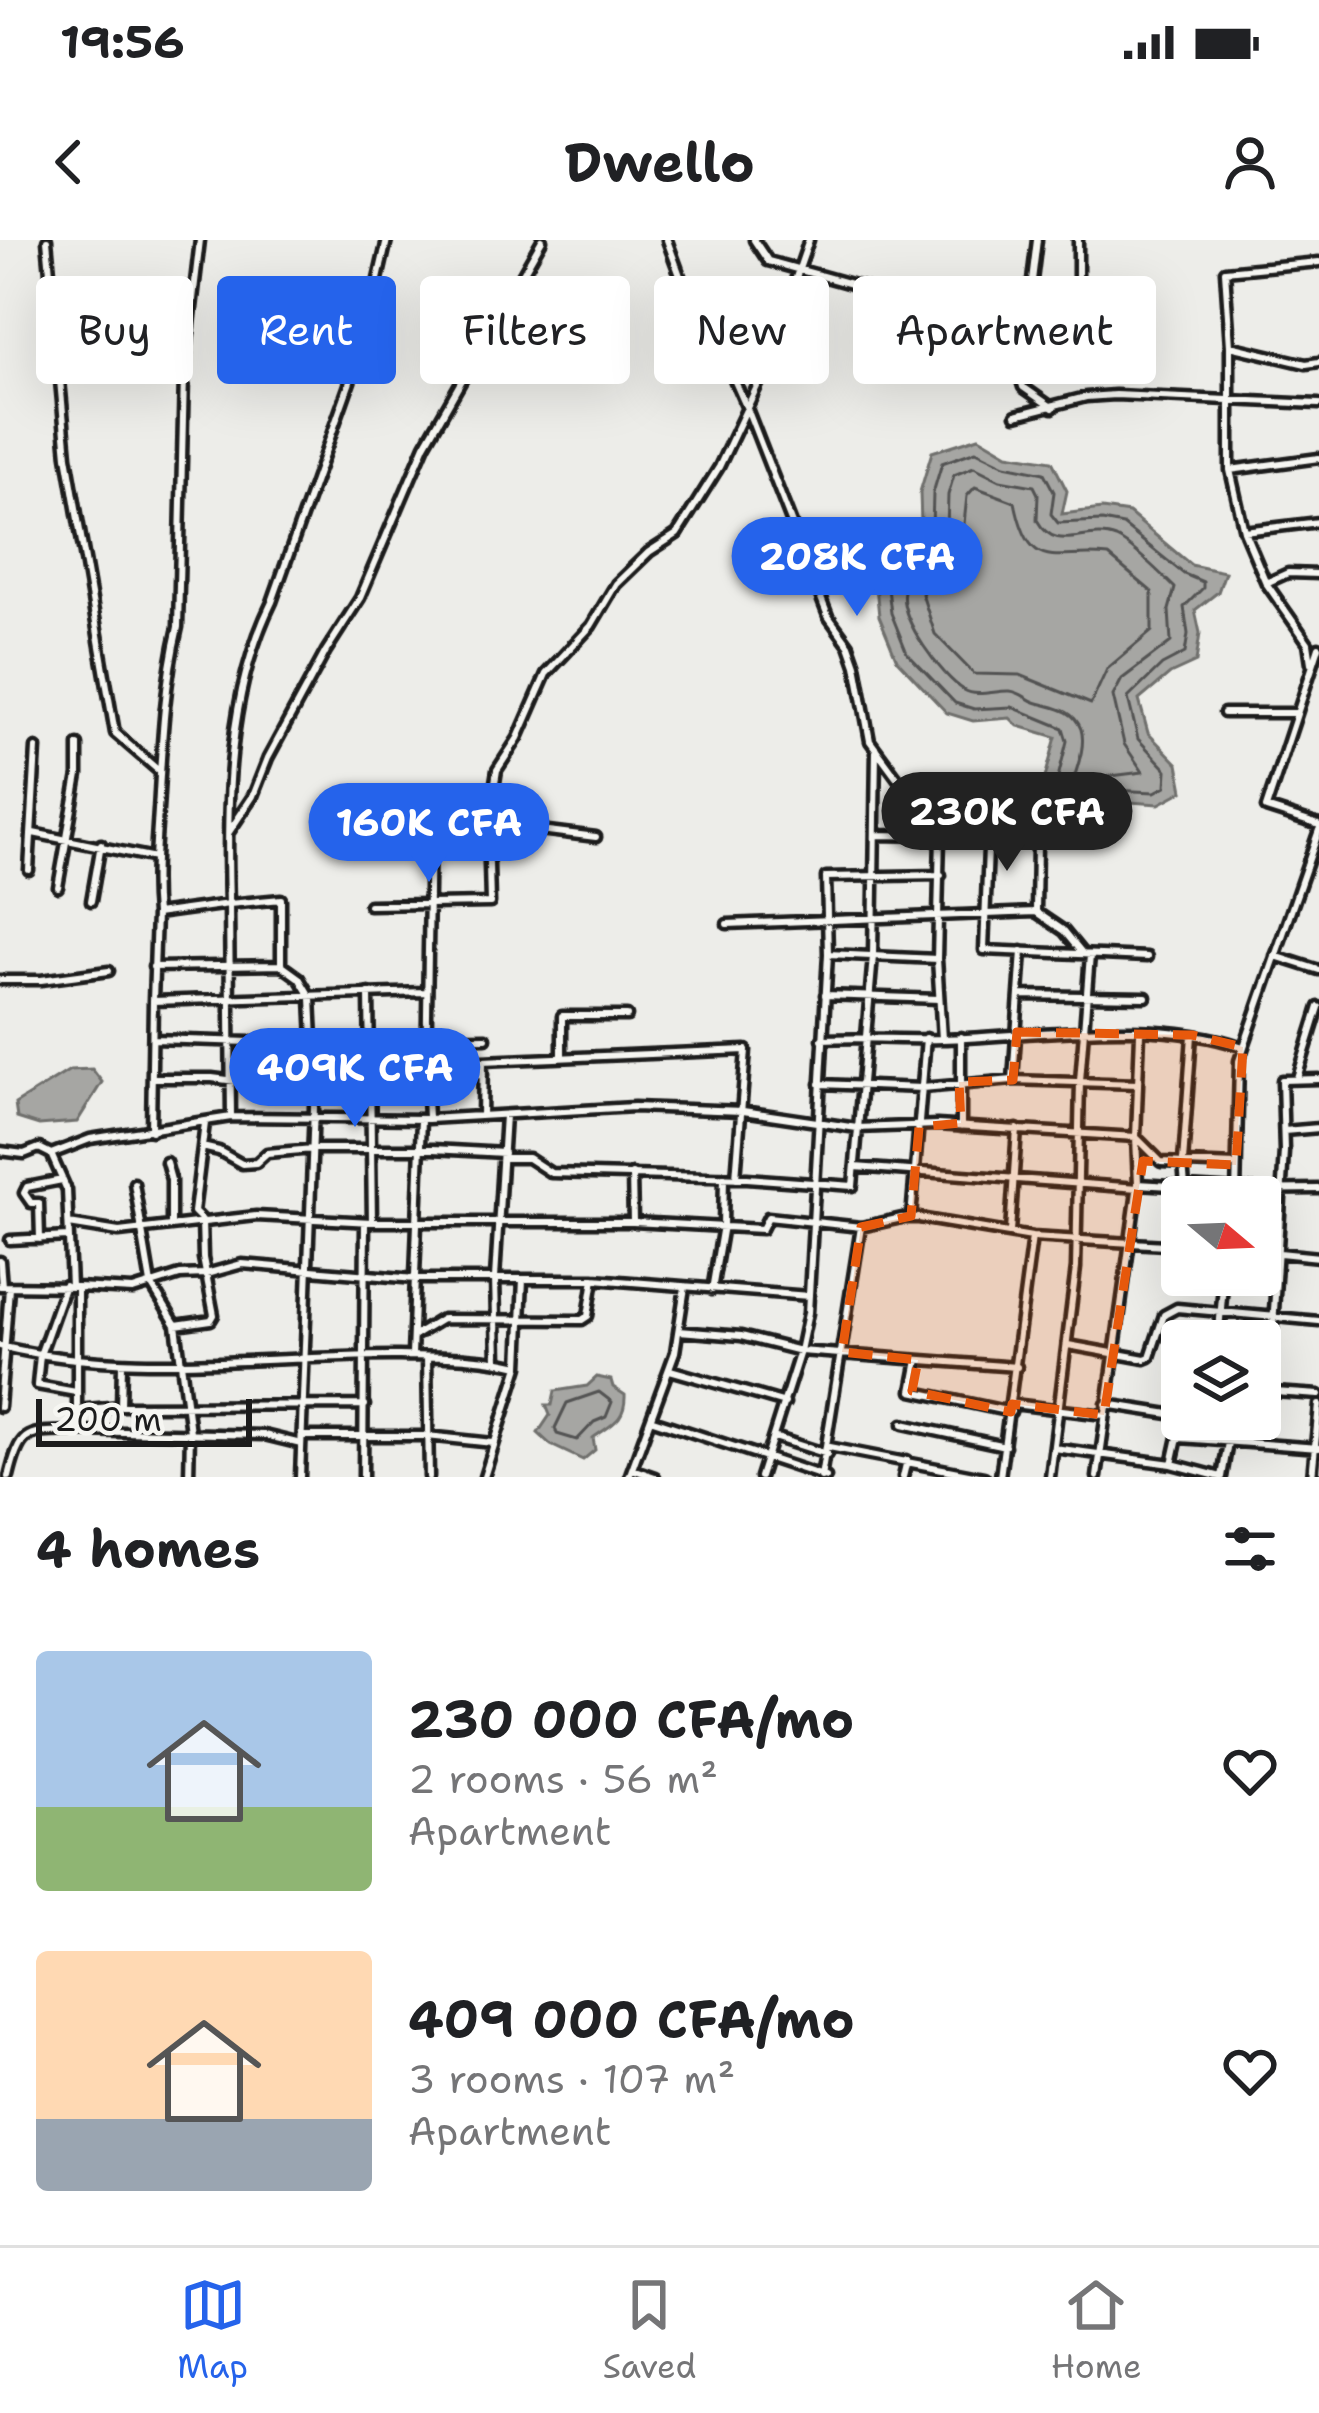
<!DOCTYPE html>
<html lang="en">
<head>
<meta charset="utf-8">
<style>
	body { margin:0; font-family:"Shantell Sans",sans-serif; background:#f2f2f2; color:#202124; height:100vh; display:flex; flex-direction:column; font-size:45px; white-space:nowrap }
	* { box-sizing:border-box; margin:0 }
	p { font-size:39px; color:#757577 }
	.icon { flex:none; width:66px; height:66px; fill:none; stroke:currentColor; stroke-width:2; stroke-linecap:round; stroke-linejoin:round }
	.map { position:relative; height:1237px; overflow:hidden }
	.panel { display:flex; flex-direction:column; background:#fff; flex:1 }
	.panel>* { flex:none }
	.top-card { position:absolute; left:36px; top:36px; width:1248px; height:108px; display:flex; gap:24px }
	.needle { width:78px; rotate:109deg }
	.controls { position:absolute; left:1161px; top:936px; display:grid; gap:24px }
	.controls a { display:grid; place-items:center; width:120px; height:120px; border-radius:12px; background:#fff; box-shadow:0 12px 48px #0002; font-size:60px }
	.scale { position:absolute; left:36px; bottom:30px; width:216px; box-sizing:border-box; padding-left:12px; border:6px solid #1c1c1c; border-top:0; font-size:33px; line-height:42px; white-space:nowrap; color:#1c1c1c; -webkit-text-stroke:9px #f6f6f2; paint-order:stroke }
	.price { position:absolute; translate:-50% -102px; padding:0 27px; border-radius:42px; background:#2563eb; color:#fff; font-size:39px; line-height:78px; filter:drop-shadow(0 3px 6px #0008) }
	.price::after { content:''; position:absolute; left:50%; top:72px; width:36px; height:27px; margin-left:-18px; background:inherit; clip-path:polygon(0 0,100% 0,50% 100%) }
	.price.active { background:#222; color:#fff }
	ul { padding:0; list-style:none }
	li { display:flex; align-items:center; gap:36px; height:300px; padding:0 36px }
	li span { display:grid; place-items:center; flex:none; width:336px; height:240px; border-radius:12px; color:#555 }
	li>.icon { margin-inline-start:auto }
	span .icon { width:144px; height:144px; fill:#fffc; stroke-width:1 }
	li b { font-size:51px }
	h2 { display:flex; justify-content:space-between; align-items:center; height:144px; padding:0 36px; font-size:51px }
	.pill { padding:0 42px; border-radius:12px; background:#fff; box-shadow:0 12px 48px #0002; font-size:42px; line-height:108px }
	.pill.active { background:#2563eb; color:#fff }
	.status { display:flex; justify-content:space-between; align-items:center; height:84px; padding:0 60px; background:#fff; direction:ltr }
	.status svg { height:33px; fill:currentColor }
	header { display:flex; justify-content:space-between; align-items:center; height:156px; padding:0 36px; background:#fff; font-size:54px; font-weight:700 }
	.tab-bar { display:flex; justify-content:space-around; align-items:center; height:168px; border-top:3px solid #e0e0e0; background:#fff; font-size:33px; color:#757577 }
	.tab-bar a { display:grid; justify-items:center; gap:6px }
	.tab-bar .active { color:#2563eb }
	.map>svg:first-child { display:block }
	.water { fill:#a6a6a3; stroke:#6f6f6d; stroke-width:3 }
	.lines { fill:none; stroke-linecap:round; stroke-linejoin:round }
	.shore { stroke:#535352; stroke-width:3 }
	.minor-casing { stroke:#1c1c1c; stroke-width:15 }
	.minor { stroke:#f6f6f2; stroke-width:6 }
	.marked { fill:#e8590c; fill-opacity:0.2; stroke:#e8590c; stroke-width:9; stroke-dasharray:24 15; stroke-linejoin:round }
</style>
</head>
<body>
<div class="status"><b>19:56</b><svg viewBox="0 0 49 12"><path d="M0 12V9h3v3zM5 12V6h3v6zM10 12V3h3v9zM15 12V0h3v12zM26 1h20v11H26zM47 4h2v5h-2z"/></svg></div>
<header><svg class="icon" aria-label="back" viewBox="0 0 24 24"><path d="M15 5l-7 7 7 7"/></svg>Dwello<svg class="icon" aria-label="person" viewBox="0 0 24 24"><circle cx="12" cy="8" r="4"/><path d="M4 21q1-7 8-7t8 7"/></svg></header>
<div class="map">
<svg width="1319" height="1237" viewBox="0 0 1319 1237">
	<rect width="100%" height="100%" fill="#edede9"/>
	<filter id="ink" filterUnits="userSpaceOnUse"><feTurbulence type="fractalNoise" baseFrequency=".00833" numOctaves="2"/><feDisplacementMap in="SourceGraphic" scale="24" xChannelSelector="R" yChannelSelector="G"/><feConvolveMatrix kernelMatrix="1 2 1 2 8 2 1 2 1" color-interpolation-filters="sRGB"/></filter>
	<g filter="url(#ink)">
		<!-- water -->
		<path class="water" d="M979,197l29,17 44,7 15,30 -5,23 40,-5 27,4 62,52 34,7 -7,20 -23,18 5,23 -4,29 -26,12 -31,26 9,33 30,31 5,27 -24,13 -44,-3 -13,27 -25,7 -39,-31 18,-67 -38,-11 -8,-8 -37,3 -26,-8 -50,-53 -18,-44 -3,-30 34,-59 11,-3 -1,-32 12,-40z
			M92,829l10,13 -25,40 -38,3 -22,-7 -2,-14 55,-34z
			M597,1137l14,3 2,7 12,8c1,26 -15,30 -32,43l2,12 -12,10 -32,-15 -13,-12 12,-18 -4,-10h6l3,-14 32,-5z"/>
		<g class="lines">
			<!-- shore -->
			<path class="shore" d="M976,211l29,14 39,8 10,19 -3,22 7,9 44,-2 21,4 61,49 19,8v6l-19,19 4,27 -3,19 -23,12 -34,33 10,41 29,31 -1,16 -11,6 -43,-2 -19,27 -14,3 -26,-22 14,-57 -4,-13 -51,-21 -38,2 -19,-6 -48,-50 -16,-40 -3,-25 28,-48 16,-11 1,-36 9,-30z
				M974,227l26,13 34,6 4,8 -1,26c20,36 49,6 79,18 16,7 46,37 59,50l-6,22 2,32 -49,37 -9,17 11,48 19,28 -40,5 -20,24 -13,-9c4,-18 17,-44 11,-63 -8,-21 -28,-21 -46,-27 -9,-3 -14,-10 -25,-11 -14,-1 -33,7 -46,-1 -22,-13 -66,-72 -60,-99 5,-28 31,-38 43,-59l1,-37 6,-20z
				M975,247l40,15c15,74 38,48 94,54l43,36v39l-45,38 -16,35 -71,-29 -46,-1 -39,-40 -13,-40 14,-26 15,-11 11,-15 5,-46z
				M599,1152l13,10 -6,15 -12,5 -17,18 -20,-6 -2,-6 12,-25z"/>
			<!-- minor casing -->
			<g class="minor-casing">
				<path id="minor" d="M47,0l20,216 48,277 44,38
					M667,0l32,88 20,17 29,66 80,205 21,29 7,20 14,76 70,95
					M754,0l14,21 101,28 32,20 112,45 10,33 30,21
					M1319,22l-94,9 5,75v124l89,-12
					M1024,81l54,-23v-58
					M1230,106l76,18 13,-2
					M1013,114l16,-49 8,-65
					M1016,175l70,-18 29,-2 204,9
					M1230,230l14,61 22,52 22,-10 31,1
					M1244,291l75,-9
					M1266,343l42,60 3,20
					M1319,407l-53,161 53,17
					M1224,473h72
					M229,592l24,-36 15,-38 58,-107 34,-53 65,-153 117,-205
					M33,593l122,25
					M875,595l65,1
					M1037,602l-1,70 28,19 18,22
					M29,630l7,-122
					M58,647l20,-112v-30
					M91,661l10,-57
					M369,665l121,-2 -2,-77 9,-56 21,-32 28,-64 45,-48 25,-42 33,-32 28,-18 42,-67 43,-91 47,-136
					M156,674c-4,-41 1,-80 3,-121 3,-55 6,-112 19,-166l6,-251 16,-136
					M727,684l309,-12
					M828,714l109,5
					M1275,716l44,14
					M153,727l128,-2
					M0,740h41l68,-9
					M369,753l3,229
					M825,755l114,4
					M1019,755l127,2
					M153,761l3,-87 73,-10 2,213
					M153,799l97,3 236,-4
					M822,799c40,-2 80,1 120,0 93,-3 213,-23 301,8
					M942,799l-5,-80 4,-165 49,3 -6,153 163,7
					M562,817v-41h65
					M483,835l-57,2 4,-252 110,5 56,7
					M153,838h59l39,5 175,-6 2,41
					M1297,838l22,-71
					M1013,840l9,-129
					M820,844l102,4 91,-8 125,4
					M482,876l1,-55 263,-11 -10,128
					M961,887v-90
					M151,891l2,-130 272,-9
					M1284,891l35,-3
					M202,907l17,4 23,13 14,-1 11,-10 46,-4h120l71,4
					M0,911l24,3 15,-6 12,6 16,36 4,97
					M51,914l39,-15 141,-22 197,2 206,-12 109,4 114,17 80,-3 199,12 25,25 75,3
					M503,918h25l23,15 196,5 106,8 20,-230 3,-207
					M166,922l5,18v43
					M855,927l283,21
					M632,934l1,48
					M134,943l17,101 25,41 14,107 -1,45
					M1138,944l98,6 83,-1
					M1185,947l-2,-25 9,-127
					M1236,957l3,-136 80,-231
					M911,978l15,-180
					M69,984l50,8 137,-16 116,6h261l129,7 6,-12 93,10 41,-9h17l113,19 150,9
					M1010,992l7,-103
					M40,999l-1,-36h-8l-7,-10 3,-6 35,-7
					M10,1000l58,-3
					M1260,1011l59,6
					M0,1021l2,25
					M65,1045l-25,70 -3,30 39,7
					M0,1046l77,1v144l187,4 37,9
					M77,1047l56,3 47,-15 26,-1 36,-10 173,15h179l215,17
					M712,1050l11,-65 1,-48
					M176,1085l35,-5 3,-5 -11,-57 -1,-38 -8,-8 11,-89
					M679,1091l62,5 59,15 217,16
					M414,1096l28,-17 140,1 6,-4 6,-37
					M1218,1101l6,-66
					M1068,1105l77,14 5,-2 14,-42 13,-7 142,13
					M0,1106c130,32 266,9 399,10 40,1 81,0 120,10
					M412,1115l9,-236
					M427,1117l2,120
					M497,1120l-2,-82 10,-163
					M918,1120l-6,31 99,21
					M670,1130l115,33
					M1260,1151l59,4
					M1269,1151l15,-240 -2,-71 37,-1
					M1013,1164l91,11
					M1106,1164l76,12
					M121,1166l1,-41
					M0,1167l9,-119
					M77,1170l44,-4 244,-1
					M653,1180l173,57
					M903,1184l102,22
					M302,1196h125l66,7
					M774,1197l53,17
					M1180,1198l139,10
					M829,1207l155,30
					M1054,1208l118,16 49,13
					M1172,1224l10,-45
					M632,1229l23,8
					M9,1237c12,-51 19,-44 68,-46
					M300,1237l15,-396 -4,-83 -12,-20 -18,-13v-66l-52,5c-3,-100 -2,-211 43,-302l91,-257 24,-105
					M363,1237l2,-255
					M484,1237l35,-111 4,-87
					M629,1237l46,-125 10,-65
					M760,1237l40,-126 8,-38 20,-359 -2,-77 115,-2
					M821,1237l40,-250
					M903,1237l4,-17
					M1000,1237l32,-240
					M1050,1237l26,-209 4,-187 10,-126
					M1097,1237l41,-293 -2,-47 4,-104
					M1222,1237l10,-58
					M1312,1237l7,-72"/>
			</g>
			<!-- minor -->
			<use href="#minor" class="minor"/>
		</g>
	</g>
	<!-- marked area -->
	<path class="marked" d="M1017,792l175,3 51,12 -7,118 -93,-4 -39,254 -92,-11 -1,8 -99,-21 6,-31 -76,-8 19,-125 50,-11 8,-89 42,-4 -2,-41 54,-2z"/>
</svg>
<div class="controls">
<a><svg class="needle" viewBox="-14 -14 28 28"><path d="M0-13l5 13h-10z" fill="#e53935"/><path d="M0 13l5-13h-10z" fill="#757577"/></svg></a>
<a><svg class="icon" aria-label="layers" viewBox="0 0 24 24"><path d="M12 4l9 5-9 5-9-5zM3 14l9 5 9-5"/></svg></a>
</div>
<div class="scale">200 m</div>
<b class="price" style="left:857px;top:379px">208K CFA</b>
<b class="price active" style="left:1007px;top:634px">230K CFA</b>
<b class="price" style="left:429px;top:645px">160K CFA</b>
<b class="price" style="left:355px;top:890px">409K CFA</b>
<div class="top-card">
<a class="pill">Buy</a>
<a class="pill active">Rent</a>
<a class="pill">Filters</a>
<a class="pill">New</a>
<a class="pill">Apartment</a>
</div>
</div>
<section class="panel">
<h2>4 homes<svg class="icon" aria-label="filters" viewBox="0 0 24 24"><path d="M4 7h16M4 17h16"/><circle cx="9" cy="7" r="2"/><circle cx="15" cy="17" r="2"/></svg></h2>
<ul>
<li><span style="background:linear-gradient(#a9c7e8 65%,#8fb573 0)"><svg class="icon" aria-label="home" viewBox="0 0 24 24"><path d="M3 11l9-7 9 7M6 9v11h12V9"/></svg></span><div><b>230 000 CFA/mo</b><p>2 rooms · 56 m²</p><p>Apartment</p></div><svg class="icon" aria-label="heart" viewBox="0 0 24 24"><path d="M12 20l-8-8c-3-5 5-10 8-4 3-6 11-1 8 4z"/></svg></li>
<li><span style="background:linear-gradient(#ffd9b3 70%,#9aa5b1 0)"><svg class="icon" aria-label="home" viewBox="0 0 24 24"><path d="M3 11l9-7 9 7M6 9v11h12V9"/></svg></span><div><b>409 000 CFA/mo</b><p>3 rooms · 107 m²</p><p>Apartment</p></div><svg class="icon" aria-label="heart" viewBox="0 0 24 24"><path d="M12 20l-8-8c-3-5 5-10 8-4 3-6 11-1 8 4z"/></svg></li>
</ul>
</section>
<nav class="tab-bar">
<a class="active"><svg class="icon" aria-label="map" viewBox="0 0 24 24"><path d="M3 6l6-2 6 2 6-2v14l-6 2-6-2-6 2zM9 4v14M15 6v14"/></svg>Map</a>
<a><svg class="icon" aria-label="saved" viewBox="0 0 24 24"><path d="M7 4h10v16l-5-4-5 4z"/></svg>Saved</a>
<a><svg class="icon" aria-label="home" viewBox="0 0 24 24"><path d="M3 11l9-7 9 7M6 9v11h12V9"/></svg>Home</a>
</nav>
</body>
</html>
